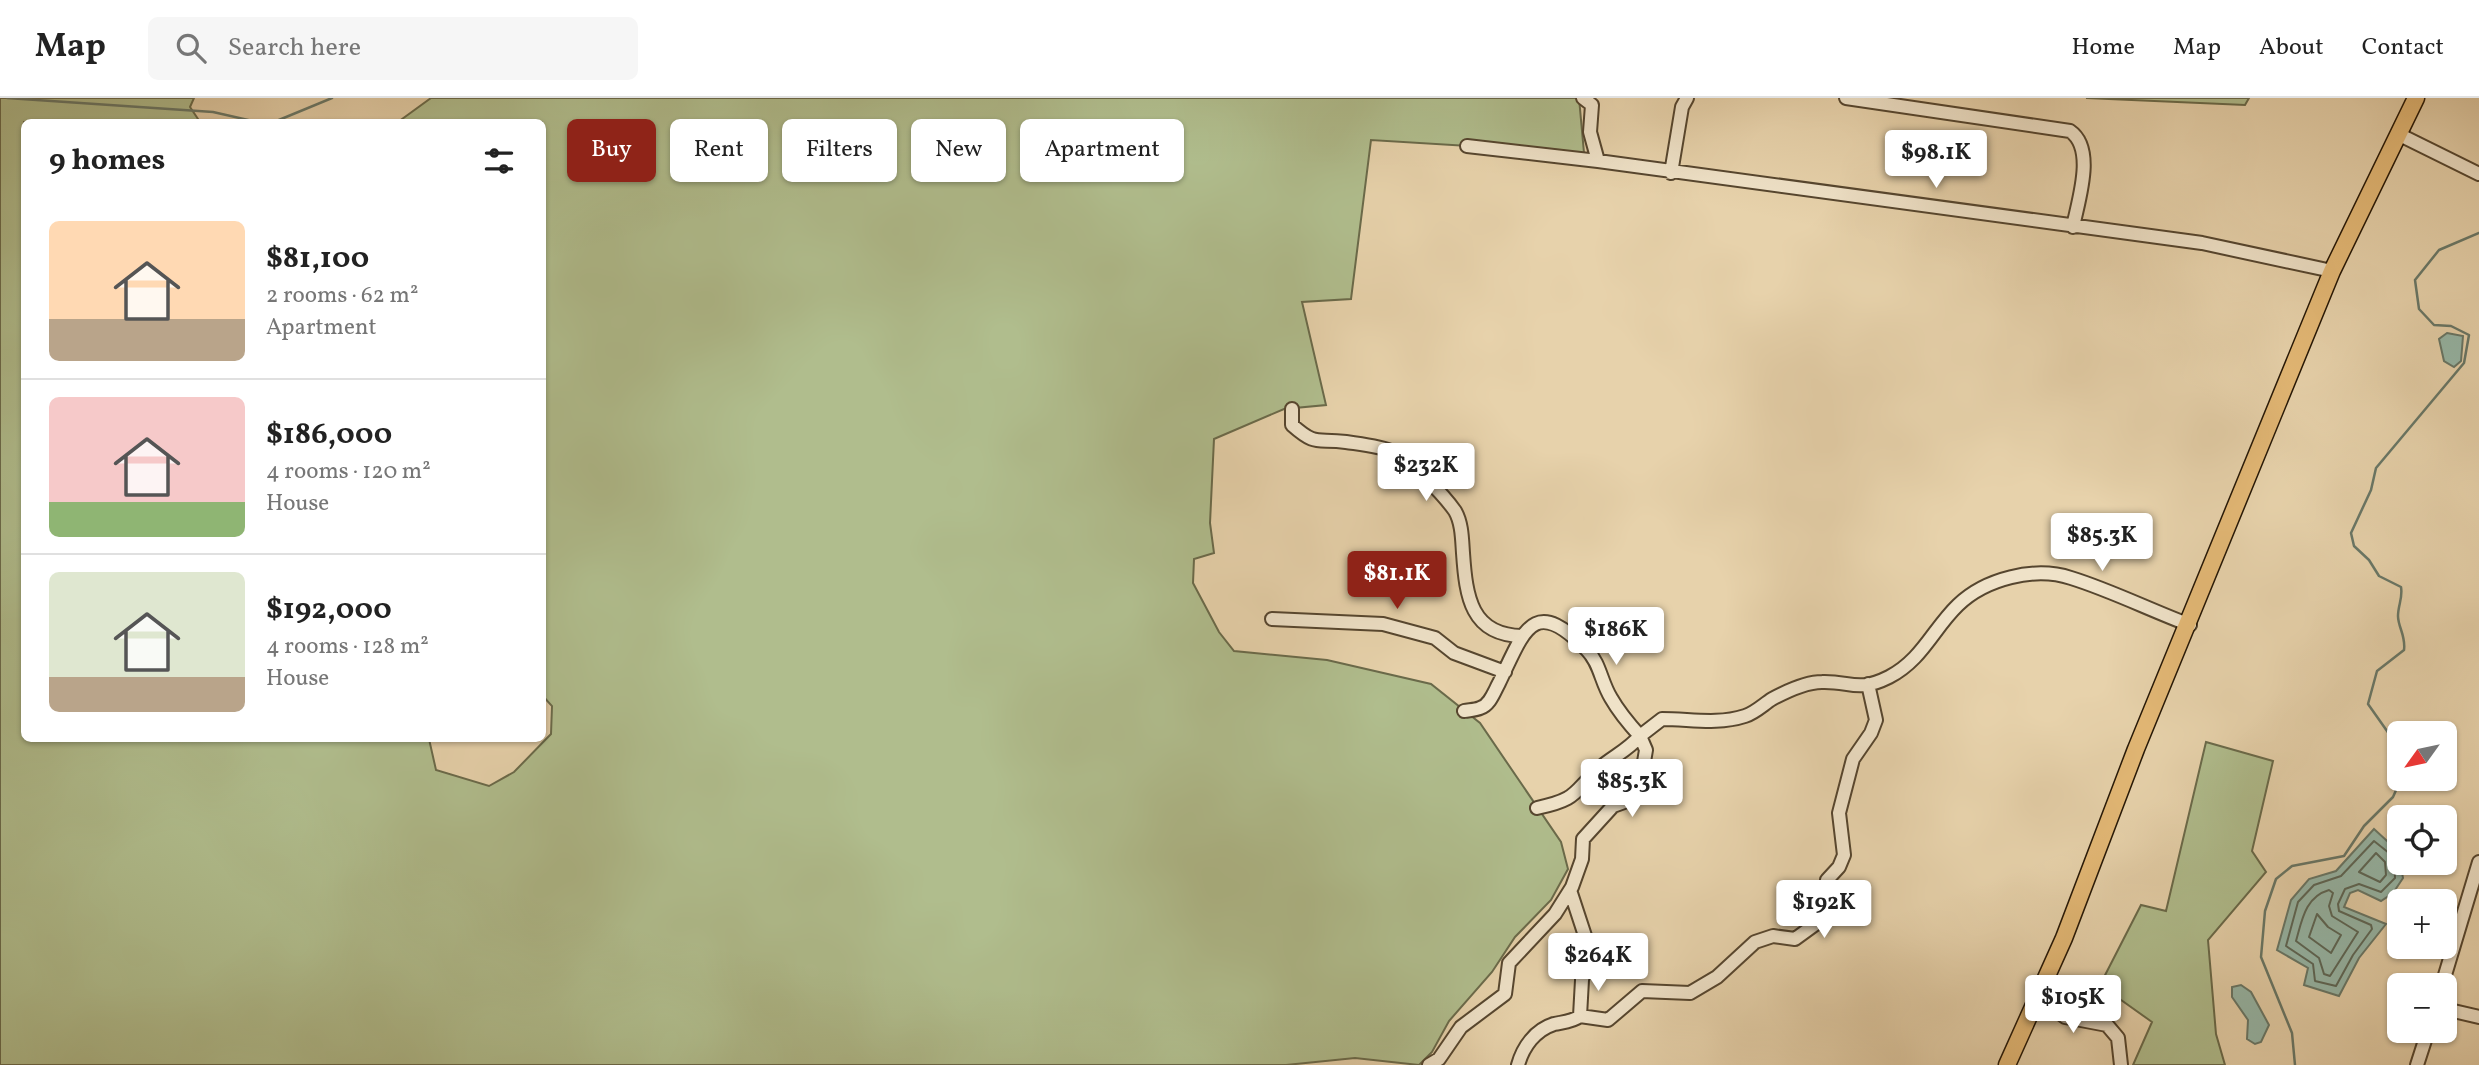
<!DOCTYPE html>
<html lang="en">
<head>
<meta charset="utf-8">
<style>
	body { margin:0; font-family:Vollkorn,serif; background:#f6f6f6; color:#222; height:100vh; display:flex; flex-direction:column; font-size:26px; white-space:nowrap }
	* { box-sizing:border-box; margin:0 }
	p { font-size:23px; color:#767676 }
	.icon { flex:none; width:38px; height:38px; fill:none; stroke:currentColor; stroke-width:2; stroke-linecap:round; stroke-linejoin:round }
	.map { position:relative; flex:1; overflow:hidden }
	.side { position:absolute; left:21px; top:21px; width:525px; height:623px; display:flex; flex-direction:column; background:#fff; border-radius:10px; box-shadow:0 2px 5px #0004 }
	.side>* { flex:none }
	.banner { position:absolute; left:567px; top:21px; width:665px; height:63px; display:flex; gap:14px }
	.needle { width:46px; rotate:237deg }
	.buttons { position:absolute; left:2387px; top:623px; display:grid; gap:14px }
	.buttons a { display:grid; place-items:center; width:70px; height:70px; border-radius:10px; background:#fff; box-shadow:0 2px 5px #0004; font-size:35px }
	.price { position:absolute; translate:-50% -60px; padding:0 16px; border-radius:7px; background:#fff; color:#222; font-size:23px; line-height:46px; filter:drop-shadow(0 2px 4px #0008) }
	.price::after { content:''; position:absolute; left:50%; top:42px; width:21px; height:16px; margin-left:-10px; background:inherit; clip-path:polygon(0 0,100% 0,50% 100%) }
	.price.selected { background:#8f2418; color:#fff }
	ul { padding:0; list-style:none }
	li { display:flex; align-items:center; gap:21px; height:175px; padding:0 28px }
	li+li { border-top:2px solid #e0e0e0 }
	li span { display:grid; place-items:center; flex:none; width:196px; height:140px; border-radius:10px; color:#555 }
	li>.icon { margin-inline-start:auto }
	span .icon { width:84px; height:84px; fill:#fffc; stroke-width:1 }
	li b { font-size:30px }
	h2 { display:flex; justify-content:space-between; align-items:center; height:84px; padding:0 28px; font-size:30px }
	.chip { padding:0 24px; border-radius:10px; background:#fff; box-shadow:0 2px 5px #0004; font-size:24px; line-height:63px }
	.chip.selected { background:#8f2418; color:#fff }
	header { display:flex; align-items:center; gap:42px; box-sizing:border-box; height:98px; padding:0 35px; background:#fff; border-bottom:2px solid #e0e0e0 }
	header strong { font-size:33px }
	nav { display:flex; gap:38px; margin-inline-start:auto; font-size:24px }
	.search { width:490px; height:63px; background:#f6f6f6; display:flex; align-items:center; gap:18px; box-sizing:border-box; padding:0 24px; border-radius:10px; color:#767676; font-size:26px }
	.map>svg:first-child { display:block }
	.green { fill:#b0bd8d; stroke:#6a6a4a; stroke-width:2 }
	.water { fill:#97b8a9; stroke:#697868; stroke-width:2 }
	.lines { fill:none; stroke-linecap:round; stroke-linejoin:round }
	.shore { stroke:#5e6858; stroke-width:2 }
	.stream { stroke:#697868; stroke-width:2.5 }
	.minor-casing { stroke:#56462f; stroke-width:16 }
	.major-casing { stroke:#251706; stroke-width:19 }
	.minor { stroke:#efe2c8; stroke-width:12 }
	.major { stroke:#e4b976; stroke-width:16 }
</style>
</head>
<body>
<header>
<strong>Map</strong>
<div class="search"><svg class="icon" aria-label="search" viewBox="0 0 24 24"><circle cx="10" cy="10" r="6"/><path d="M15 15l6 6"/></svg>Search here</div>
<nav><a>Home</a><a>Map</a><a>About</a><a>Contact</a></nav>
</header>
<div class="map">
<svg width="2479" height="967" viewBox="0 0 2479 967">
	<rect width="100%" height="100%" fill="#e7d2ab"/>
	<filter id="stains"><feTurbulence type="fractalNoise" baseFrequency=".00286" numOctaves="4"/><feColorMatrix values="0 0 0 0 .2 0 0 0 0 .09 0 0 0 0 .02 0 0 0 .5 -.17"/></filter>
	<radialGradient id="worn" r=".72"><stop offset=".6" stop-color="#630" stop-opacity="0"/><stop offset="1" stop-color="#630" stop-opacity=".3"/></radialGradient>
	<!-- green -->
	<path class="green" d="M0,0h194l-4,9 10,15h-176v616l405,1 7,31 53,16 25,-14 37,-38 1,-28 -10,-11v-573h-144l33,-24h1148l5,55 -213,-13 -20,159 -49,3 24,103 -42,4 -70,30 -4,84 4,30 -20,6 -1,24 26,49 15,19 93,9 104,24 49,39 81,119 7,27 -17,31 -36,37 -23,35 -43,49 -17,31 -13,13 -64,-7 -69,7h-1286z
		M2086,0h163l-4,7z
		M2206,644l67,19 -21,90 14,21 -58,68 8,94 9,31h-92l19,-43 -52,-37 41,-80 25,6z"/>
	<!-- water -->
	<path class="water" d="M2447,235l16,3 -2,25 -7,6 -10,-6 -5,-22z
		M2374,731l24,22 5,27 -10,15 -12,8 -23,-11 -8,3 -6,14 42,17 -27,34 -20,38 -35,-11 4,-17 -31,-18 14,-50 18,-21 27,-8z
		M2241,887l10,7 18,33 -8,17 -6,2 -8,-5 1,-19 -16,-23v-10z"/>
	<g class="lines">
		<!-- shore -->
		<path class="shore" d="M2374,743l20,16 1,21 -14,14 -22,-8 -14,5 -7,15 1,7 32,14 1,4 -19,26 -17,31 -21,-5 -2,-17 -27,-18 12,-44 16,-17 27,-9z
			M2376,755l9,9 1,13 -6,7 -21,-10z
			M2329,792l4,3 -4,13 3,10 26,16 -28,44 -6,-2 -5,-16 -23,-17c6,-21 9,-44 33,-51z
			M2317,816l11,13 13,8 -10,18 -22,-16z"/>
		<!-- stream -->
		<path class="stream" d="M7,0l206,14 44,10
			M274,24l58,-24
			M2399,650l-31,-44 9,-33 27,-21c2,-14 -6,-23 -6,-34 0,-11 5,-18 3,-29l-22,-11 -10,-16 -15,-14 -3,-13 20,-43 5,-22 88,-105 5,-28 -18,-9 -17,-1 -15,-16 -4,-29 24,-30 40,-17
			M2295,967l-3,-32 -31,-76 4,-46 11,-32 16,-13 52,-10 20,-30 29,-29 8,-18"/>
		<!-- minor casing -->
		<g class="minor-casing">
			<path id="minor" d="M1583,0l9,7 -2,27 8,29
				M1846,0l224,33c26,18 8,70 3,96
				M2398,36l81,40
				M1467,48l131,15 604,82 130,28
				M1671,75l11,-66 5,-9
				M1292,311v16c25,22 24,13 54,17 13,2 35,4 47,10 18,9 50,42 62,59 7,12 7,28 8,42 3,44 8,82 59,83
				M1272,521l111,5 52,14 19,15 51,19
				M1464,613c5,-1 12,-1 16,-3 10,-3 14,-16 19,-25 25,-52 34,-89 88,-33 13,13 14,32 24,48 8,14 18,26 29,38 -12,14 -26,20 -39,31 -29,25 -21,32 -64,41
				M2442,887l37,-123
				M2039,899l26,20 42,8 11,13 3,27
				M2445,911l34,8
				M1580,918l28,4 34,-29 48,2 27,-16 38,-35 18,-6 22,3 22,-16 6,-11 4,-32 12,-13 5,-12 -5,-42 14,-54 18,-26 5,-13 -8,-36
				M1429,967l10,-6 22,-32 44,-33 4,-31 46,-49 17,-27 10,-28 1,-20 30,-33 25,-9 8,-47 -6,-14 22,-17c29,0 55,6 83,-3 10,-3 19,-12 27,-17 13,-7 35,-17 50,-17 29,-1 35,11 67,-5 33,-17 44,-48 69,-72 27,-26 76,-39 113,-27 39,12 79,32 119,47
				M1518,967c5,-18 17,-35 36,-41 9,-2 18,-2 26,-8l2,-36 7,-32 -19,-58
				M2417,967l11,-34"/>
		</g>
		<!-- major casing -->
		<g class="major-casing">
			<path id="major" d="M2007,967l57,-127 72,-189 196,-478 84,-173"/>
		</g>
		<!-- minor -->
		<use href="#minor" class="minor"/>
		<!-- major -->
		<use href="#major" class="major"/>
	</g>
	<rect width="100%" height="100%" filter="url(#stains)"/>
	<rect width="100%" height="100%" fill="url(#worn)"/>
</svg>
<div class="buttons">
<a><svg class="needle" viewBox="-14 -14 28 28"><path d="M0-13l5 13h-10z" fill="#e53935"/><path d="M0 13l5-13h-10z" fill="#767676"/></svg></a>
<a><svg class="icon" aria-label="locate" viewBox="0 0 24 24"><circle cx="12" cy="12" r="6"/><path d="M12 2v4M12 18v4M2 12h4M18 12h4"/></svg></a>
<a>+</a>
<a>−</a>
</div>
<b class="price" style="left:1936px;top:92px">$98.1K</b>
<b class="price" style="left:1426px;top:405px">$232K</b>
<b class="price" style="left:2102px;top:475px">$85.3K</b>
<b class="price selected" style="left:1397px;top:513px">$81.1K</b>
<b class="price" style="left:1616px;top:569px">$186K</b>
<b class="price" style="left:1632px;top:721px">$85.3K</b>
<b class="price" style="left:1824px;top:842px">$192K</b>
<b class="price" style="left:1598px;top:895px">$264K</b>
<b class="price" style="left:2073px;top:937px">$105K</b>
<div class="banner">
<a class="chip selected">Buy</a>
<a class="chip">Rent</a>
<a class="chip">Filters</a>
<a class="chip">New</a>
<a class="chip">Apartment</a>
</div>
<section class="side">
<h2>9 homes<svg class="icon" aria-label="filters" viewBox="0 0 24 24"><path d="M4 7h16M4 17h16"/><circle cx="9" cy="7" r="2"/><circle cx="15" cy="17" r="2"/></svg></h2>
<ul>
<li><span style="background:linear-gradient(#ffd9b3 70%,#b9a48a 0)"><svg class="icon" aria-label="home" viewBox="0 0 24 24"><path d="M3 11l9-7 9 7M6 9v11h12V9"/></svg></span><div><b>$81,100</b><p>2 rooms · 62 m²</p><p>Apartment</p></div></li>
<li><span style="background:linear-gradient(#f6c9c9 75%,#8fb573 0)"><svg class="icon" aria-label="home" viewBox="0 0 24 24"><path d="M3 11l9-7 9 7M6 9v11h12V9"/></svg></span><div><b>$186,000</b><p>4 rooms · 120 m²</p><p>House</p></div></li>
<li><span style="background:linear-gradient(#dfe7d0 75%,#b9a48a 0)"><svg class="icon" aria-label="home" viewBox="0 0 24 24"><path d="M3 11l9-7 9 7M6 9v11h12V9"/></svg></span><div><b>$192,000</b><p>4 rooms · 128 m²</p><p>House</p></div></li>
</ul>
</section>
</div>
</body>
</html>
